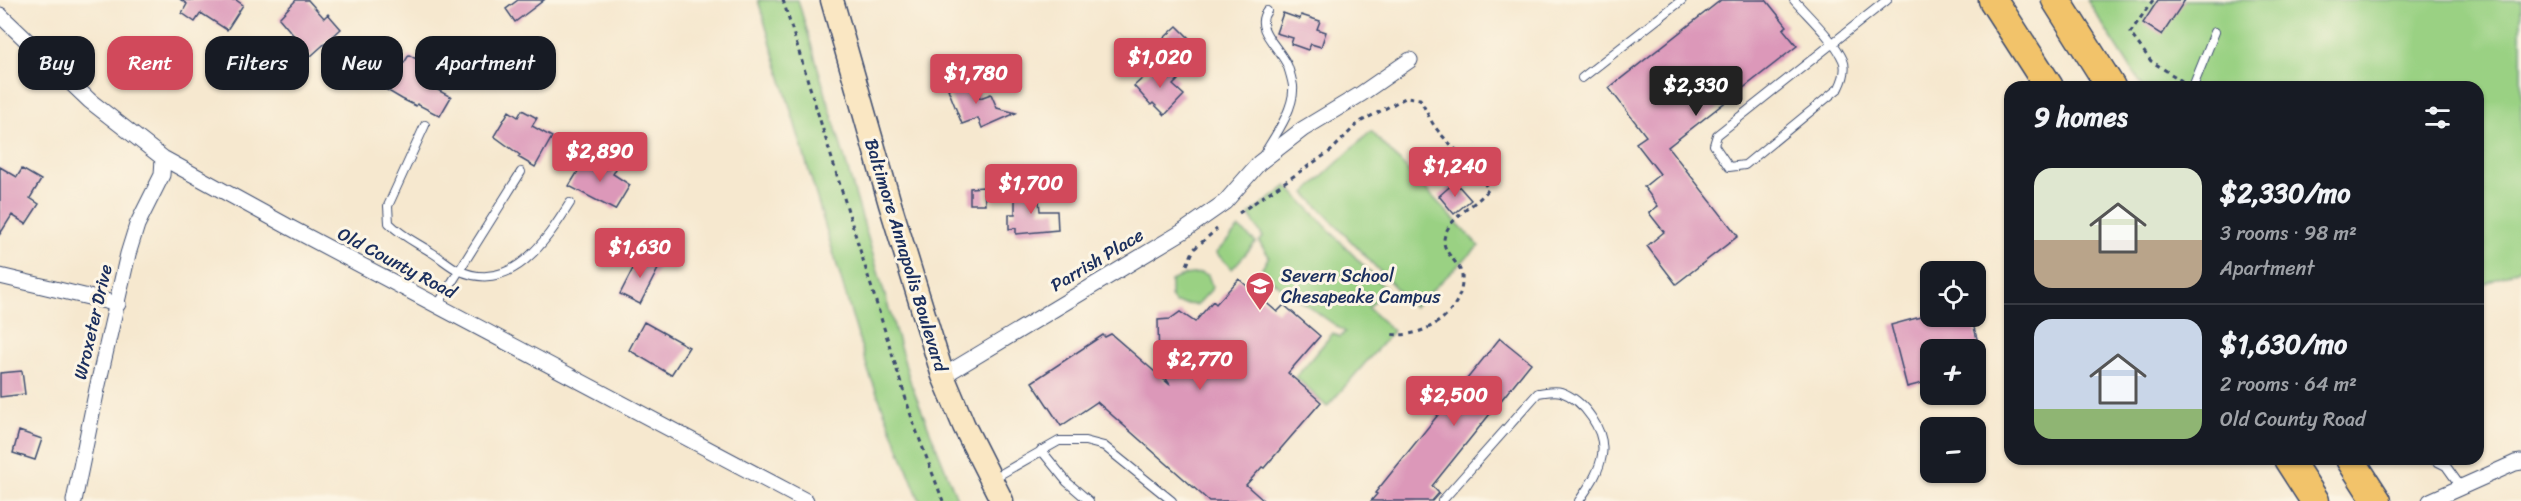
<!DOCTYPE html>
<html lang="en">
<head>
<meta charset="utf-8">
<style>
	body { margin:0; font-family:Sriracha,sans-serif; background:#242831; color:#f1f3f6; height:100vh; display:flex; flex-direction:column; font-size:22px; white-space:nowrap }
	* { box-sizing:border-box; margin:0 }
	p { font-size:20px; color:#9ea1a6 }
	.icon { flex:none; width:33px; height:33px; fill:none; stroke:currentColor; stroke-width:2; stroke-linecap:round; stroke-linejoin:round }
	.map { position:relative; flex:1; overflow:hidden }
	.drawer { position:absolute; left:2004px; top:81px; width:480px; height:384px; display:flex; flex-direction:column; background:#171b24; border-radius:18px; box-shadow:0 2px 4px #0004 }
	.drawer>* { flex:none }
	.top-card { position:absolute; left:18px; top:36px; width:570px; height:54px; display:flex; gap:12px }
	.tools { position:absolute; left:1920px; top:261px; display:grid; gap:12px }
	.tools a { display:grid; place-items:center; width:66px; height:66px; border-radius:12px; background:#171b24; box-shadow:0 2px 4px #0004; font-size:30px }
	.price { position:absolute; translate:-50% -51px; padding:0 14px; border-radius:6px; background:#d1495b; color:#fff; font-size:20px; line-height:39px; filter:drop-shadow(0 2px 3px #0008) }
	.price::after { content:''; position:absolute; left:50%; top:36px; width:18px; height:14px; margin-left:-9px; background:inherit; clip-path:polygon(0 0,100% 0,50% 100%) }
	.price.active { background:#222; color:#fff }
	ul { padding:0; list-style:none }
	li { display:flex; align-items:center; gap:18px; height:150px; padding:0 30px }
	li+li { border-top:2px solid #363941 }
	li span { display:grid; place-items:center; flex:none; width:168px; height:120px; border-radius:18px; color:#555 }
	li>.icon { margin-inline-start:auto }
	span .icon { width:72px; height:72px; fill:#fffc; stroke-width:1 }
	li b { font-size:26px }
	h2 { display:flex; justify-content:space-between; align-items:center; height:72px; padding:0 30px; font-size:26px }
	.chip { padding:0 21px; border-radius:18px; background:#171b24; box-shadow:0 2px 4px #0004; font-size:21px; line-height:54px }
	.chip.active { background:#d1495b; color:#fff }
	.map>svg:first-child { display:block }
	.green { fill:#9ad183; stroke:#5a8070; stroke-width:1.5 }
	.building { fill:#dc98b9 }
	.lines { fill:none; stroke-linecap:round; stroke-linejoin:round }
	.lane-casing { stroke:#3c4b6f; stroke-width:10 }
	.street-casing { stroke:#3c4b6f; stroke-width:17 }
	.secondary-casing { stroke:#3c4b6f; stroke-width:25 }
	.highway-casing { stroke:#3c4b6f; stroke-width:31 }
	.path { stroke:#3c4b6f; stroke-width:3; stroke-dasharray:4.5 4.5; stroke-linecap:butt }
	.lane { stroke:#fff; stroke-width:8 }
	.street { stroke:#fff; stroke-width:15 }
	.secondary { stroke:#fae7c3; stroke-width:22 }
	.highway { stroke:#f2c36a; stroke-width:28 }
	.labels { text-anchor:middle; stroke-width:6; stroke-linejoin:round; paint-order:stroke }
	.street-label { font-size:18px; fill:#1b2f5e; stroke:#fcf5e5 }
	.poi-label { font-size:18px; fill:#1b2f5e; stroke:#fcf5e5; text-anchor:start }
</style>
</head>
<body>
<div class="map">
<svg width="2521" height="501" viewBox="0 0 2521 501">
	<rect width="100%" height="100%" fill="#fcf5e5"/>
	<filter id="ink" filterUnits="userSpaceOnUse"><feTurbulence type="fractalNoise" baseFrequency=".0167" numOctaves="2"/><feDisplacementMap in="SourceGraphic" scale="12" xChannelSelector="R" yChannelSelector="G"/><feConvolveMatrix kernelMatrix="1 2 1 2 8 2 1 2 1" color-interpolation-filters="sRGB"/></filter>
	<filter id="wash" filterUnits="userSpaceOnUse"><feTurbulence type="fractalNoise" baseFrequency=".008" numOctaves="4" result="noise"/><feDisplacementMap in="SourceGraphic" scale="24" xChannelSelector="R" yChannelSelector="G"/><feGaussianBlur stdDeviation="1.35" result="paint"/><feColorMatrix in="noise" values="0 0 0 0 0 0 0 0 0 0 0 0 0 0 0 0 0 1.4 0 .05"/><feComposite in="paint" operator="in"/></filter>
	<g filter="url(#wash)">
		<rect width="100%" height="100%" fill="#f6e8cf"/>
		<!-- green -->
		<path class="green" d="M758,0h40l113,384 47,117h-38l-51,-128z
			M2087,0h434v268l-43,19v-200h-335z
			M1371,131l108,115 -65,61 -109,-114z
			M1287,186l99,103 -18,19 25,23 -66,76 -31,-30 37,-44 7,4 5,-5 -85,-60 9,-16 -10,-14 4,-5 -14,-22z
			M1239,228l17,14 -24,27 -16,-16z
			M1201,273l7,2 4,11 -1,4 -14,15 -22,-2 -4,-7v-15l13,-6z"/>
		<g id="blocks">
			<!-- building -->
			<path class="building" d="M181,0h55l7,5 -16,25 -26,-17 -6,9 -13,-9 5,-9z
				M296,0h12l16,18 4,-4 13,15 -30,27 -32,-38z
				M518,0h26l-29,22 -9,-13z
				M1721,0h45l21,26 -4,3 14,17 -129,101 70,89 -62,48 -29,-38 17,-14 -15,-19 9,-7 -14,-19 16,-13 -24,-31 10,-7 -37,-48z
				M2158,0h27l-23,35 -19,-12z
				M1283,13l17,6 1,-4 19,6 -3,8 9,3 -5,15 -10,-3 -3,6 -17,-6 2,-6 -17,-5z
				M1177,26l13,13 -14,12 -12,-13z
				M409,55l19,10 -5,9 8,4 -3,7 23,12 -11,19 -23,-12 -1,2 -14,-7 -17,-10 15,-28 4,2z
				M1161,62l17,18 -5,5 11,10 -19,20 -12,-12 -2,2 -17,-19z
				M972,79l8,19 11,-4 6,14 19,5 -34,15 -4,-10 -16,6 -14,-35z
				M522,110l15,8 -5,8 20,11 -17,30 -17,-10 2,-2 -26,-19 15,-25 9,6z
				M586,158l14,8 3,-5 13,8 -3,5 17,11 -15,25 -46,-24z
				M0,167l17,10 5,-8 19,11 -11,18 9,6 -13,20 -14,-9 -12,19z
				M1455,182l16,18 -17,14 -15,-18z
				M984,187l1,17h-15v-16z
				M1015,191h19v10l5,-1 1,11h17l1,19 -42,4v-6l-7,1v-15h6z
				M640,255l20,10 -20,39 -20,-10z
				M1239,279l38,33 7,-7 36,31 -32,37 33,29 -57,66 -2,-1 -16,18 18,16h-55l-112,-99 -36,24 -29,-44 71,-47 2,2 6,-3 59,51 -11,-18 -1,-47 12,-1 10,-7 15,10 18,-21 3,3z
				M1924,316h47l9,34h-50v31l-23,6 -16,-62z
				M644,322l45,25 -18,28 -42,-25z
				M1500,338l31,25 -99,123 7,7 -7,8h-61l6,-7 -2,-1z
				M22,371l3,23 -25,3v-24z
				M19,431l23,8 -7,21 -22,-7z"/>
		</g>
	</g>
	<g filter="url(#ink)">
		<use href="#blocks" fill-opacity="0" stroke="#3c4b6f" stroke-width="1.5"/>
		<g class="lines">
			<!-- lane casing -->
			<g class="lane-casing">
				<path id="lane" d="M1794,0c15,17 40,40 49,60 4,9 0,20 -4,28l-94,77 -16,2 -15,-22 3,-10 170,-135
					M1582,78l100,-78
					M2196,87l-2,-3 21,-52
					M425,125l-37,81 1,17c14,14 25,18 42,29 9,5 17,13 27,18 53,25 88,-29 112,-67
					M1264,154c11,-18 31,-46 29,-68 -1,-6 -3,-13 -5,-19 -6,-18 -36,-38 -21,-56
					M437,306l84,-134
					M2008,391l2,-1
					M1041,450l26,32 22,19
					M2432,459l14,7 15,21
					M994,478l65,-37h26l19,5 68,55
					M1442,501l96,-108c8,-1 17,-3 23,-1 23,8 45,39 41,63 -3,18 -13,31 -23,46"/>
			</g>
			<!-- street casing -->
			<g class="street-casing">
				<path id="street" d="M0,15l90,86 73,57 126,69 517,274
					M0,276l118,28
					M943,376l239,-144 43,-30 34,-39 44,-34 58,-35 49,-34
					M74,501l23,-112 31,-135 9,-29 25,-50 1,-17
					M2430,501l85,-38 6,-1"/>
			</g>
			<!-- secondary casing -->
			<g class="secondary-casing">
				<path id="secondary" d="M832,0l58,204 53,172 21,50 38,75"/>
			</g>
			<!-- highway casing -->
			<g class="highway-casing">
				<path id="highway" d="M1993,0l56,87
					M2056,0l55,87
					M2288,459l27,42
					M2350,459l27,42"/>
			</g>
			<!-- path -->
			<path class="path" d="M783,0l130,422 30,79
				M2153,0l-23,33 21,28 31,20
				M1239,213l93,-63 26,-27 49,-26 13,2c6,11 11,24 19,33 16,19 39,35 49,58 -12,15 -37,26 -43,45 -6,17 15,26 17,41 3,37 -40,64 -72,58
				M1187,265l7,-16 23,-20"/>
			<!-- lane -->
			<use href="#lane" class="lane"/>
			<!-- street -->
			<use href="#street" class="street"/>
			<!-- secondary -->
			<use href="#secondary" class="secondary"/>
			<!-- highway -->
			<use href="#highway" class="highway"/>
		</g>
	</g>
	<!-- icons -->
	<defs>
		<g id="school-pin" transform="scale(1.5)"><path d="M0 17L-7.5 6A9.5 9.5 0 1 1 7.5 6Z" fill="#d1495b" stroke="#fcf5e5"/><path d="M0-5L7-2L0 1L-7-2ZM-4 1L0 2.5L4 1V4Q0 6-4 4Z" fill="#fff"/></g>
	</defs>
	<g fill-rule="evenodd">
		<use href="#school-pin" x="1260" y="286"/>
	</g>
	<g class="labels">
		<!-- street labels -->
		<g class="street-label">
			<text transform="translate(906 255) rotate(73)" y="6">Baltimore Annapolis Boulevard</text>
			<text transform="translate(1097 260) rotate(-31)" y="6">Parrish Place</text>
			<text transform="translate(397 263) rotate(28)" y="6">Old County Road</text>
			<text transform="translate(93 322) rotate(-77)" y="6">Wroxeter Drive</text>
		</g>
		<!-- poi labels -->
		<g class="poi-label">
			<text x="1281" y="282">Severn School<tspan x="1281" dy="21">Chesapeake Campus</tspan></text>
		</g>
	</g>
</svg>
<div class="tools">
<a><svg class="icon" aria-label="locate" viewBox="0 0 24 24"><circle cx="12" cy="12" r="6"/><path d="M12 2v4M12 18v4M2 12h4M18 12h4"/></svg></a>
<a>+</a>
<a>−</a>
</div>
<b class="price" style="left:1160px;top:89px">$1,020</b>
<b class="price" style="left:976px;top:105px">$1,780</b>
<b class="price active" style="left:1696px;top:117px">$2,330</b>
<b class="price" style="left:600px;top:183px">$2,890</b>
<b class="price" style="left:1455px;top:198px">$1,240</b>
<b class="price" style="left:1031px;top:215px">$1,700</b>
<b class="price" style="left:640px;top:279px">$1,630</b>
<b class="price" style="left:1200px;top:391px">$2,770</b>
<b class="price" style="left:1454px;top:427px">$2,500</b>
<div class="top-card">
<a class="chip">Buy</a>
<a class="chip active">Rent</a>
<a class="chip">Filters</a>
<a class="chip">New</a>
<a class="chip">Apartment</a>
</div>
<section class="drawer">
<h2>9 homes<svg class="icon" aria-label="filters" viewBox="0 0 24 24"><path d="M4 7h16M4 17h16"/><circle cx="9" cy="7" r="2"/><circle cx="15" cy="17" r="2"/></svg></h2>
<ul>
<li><span style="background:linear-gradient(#dfe7d0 60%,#b9a48a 0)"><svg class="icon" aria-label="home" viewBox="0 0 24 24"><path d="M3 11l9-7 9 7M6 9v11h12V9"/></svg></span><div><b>$2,330/mo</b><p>3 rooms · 98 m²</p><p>Apartment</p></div></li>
<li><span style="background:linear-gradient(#c9d6e8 75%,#8fb573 0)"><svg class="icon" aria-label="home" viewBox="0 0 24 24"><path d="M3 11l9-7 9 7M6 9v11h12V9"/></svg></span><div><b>$1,630/mo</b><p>2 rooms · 64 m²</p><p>Old County Road</p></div></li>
</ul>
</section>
</div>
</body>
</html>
